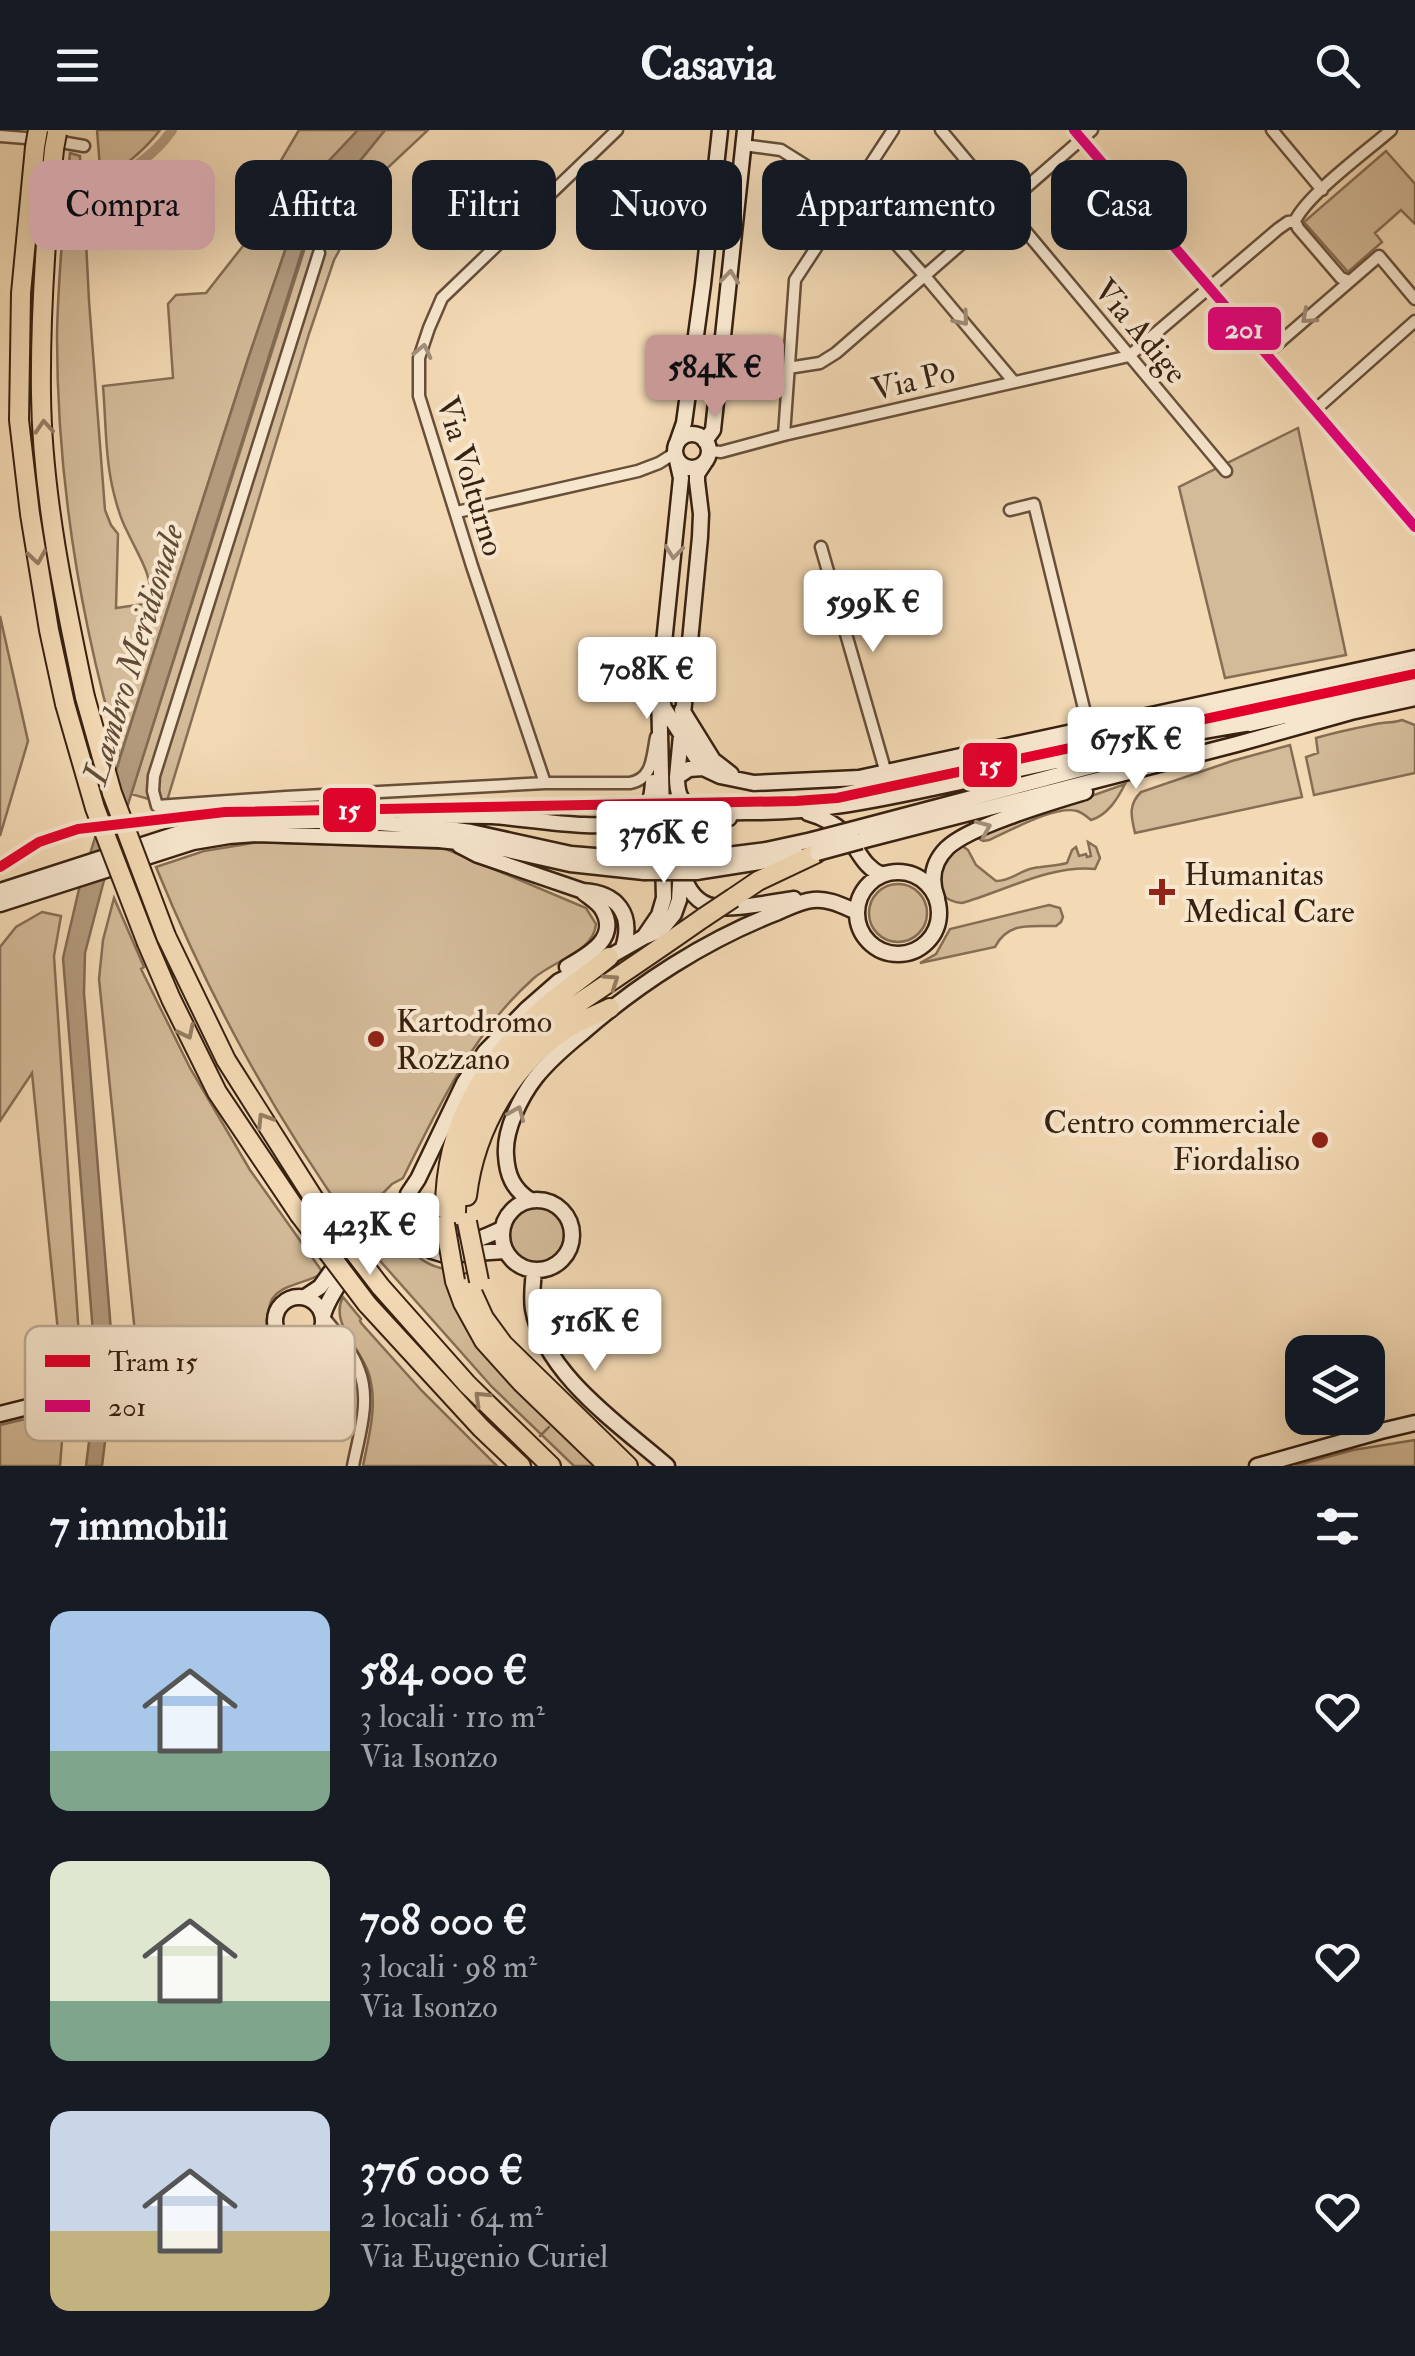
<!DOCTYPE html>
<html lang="it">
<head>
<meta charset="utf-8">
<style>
	body { margin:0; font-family:"IM FELL Double Pica",serif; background:#20242c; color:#f1f3f6; height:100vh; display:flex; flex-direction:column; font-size:38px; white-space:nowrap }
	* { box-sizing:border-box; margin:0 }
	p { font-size:32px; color:#9ea1a6 }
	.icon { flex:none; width:55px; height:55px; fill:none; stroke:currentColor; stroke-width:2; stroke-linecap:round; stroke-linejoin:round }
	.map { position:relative; height:1336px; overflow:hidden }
	.side { display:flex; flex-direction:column; background:#171b24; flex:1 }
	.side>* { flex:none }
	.top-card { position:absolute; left:30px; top:30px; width:1355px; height:90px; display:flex; gap:20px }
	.fabs { position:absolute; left:1285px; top:1205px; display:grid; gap:20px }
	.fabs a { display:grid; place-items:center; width:100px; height:100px; border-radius:20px; background:#171b24; box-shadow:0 10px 40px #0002; font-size:50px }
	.price { position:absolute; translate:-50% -85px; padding:0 22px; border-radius:10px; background:#fff; color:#222; font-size:32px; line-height:65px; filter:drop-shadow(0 2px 5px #0008) }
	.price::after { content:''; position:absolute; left:50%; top:60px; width:30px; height:22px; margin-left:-15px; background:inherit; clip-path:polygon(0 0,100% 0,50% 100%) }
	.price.on { background:#c59692; color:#111 }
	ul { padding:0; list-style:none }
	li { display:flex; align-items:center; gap:30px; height:250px; padding:0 50px }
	li span { display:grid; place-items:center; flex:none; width:280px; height:200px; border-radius:20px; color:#555 }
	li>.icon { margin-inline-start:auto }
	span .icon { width:120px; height:120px; fill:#fffc; stroke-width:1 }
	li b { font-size:42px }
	h2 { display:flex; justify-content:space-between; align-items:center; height:120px; padding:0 50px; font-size:42px }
	.pill { padding:0 35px; border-radius:20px; background:#171b24; box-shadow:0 10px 40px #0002; font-size:35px; line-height:90px }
	.pill.on { background:#c59692; color:#111 }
	header { display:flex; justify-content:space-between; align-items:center; height:130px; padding:0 50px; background:#171b24; font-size:45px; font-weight:700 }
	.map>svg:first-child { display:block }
	.green { fill:#d3ba98; stroke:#866e54; stroke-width:2.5 }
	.water { fill:#b39a7d; stroke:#826a52; stroke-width:2.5 }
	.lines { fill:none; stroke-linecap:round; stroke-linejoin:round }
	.stream { stroke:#826a52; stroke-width:2.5 }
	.canal { stroke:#b39a7d; stroke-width:10 }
	.street-casing { stroke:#674f3a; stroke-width:15 }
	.secondary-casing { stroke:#382111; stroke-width:19 }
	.highway-casing { stroke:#382111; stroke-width:22 }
	.street { stroke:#f7e6ce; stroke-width:10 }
	.secondary { stroke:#f7e6ce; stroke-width:14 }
	.highway { stroke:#f3d9b4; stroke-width:18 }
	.secondary-bridge-casing { stroke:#382111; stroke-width:19; stroke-linecap:butt }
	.highway-bridge-casing { stroke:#382111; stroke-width:22; stroke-linecap:butt }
	.secondary-bridge { stroke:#f7e6ce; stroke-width:14 }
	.highway-bridge { stroke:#f3d9b4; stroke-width:18 }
	.bus-1-casing { stroke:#f7e6ce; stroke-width:18 }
	.bus-1 { stroke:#e5007d; stroke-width:10 }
	.tram-1-casing { stroke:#f7e6ce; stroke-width:18 }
	.tram-1 { stroke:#e4002b; stroke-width:10 }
	.oneway { stroke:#a18d79 }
	.oneway2 { stroke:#967d62 }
	.poi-dot { fill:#8f2418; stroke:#f7e6ce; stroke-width:4 }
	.labels { text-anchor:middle; stroke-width:8; stroke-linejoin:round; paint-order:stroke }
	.street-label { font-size:32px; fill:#382111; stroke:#f7e6ce }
	.poi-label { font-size:32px; fill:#382111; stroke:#f7e6ce; text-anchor:start }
	.water-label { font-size:35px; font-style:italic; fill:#634b37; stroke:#f7e6ce }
	.key { fill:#f7e6ce; stroke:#beab95; stroke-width:2.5 }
	.key-label { font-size:28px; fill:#382111 }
	.line-badge { stroke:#f7e6ce; stroke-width:4 }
	.badge-label { font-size:28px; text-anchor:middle; font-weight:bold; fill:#fff }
</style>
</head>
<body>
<header><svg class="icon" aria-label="menu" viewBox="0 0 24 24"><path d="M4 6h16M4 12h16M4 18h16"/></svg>Casavia<svg class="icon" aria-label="search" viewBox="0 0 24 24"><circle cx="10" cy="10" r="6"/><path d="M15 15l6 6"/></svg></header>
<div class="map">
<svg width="1415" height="1336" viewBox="0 0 1415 1336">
	<rect width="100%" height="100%" fill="#f3d9b4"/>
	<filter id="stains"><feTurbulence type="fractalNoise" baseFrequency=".002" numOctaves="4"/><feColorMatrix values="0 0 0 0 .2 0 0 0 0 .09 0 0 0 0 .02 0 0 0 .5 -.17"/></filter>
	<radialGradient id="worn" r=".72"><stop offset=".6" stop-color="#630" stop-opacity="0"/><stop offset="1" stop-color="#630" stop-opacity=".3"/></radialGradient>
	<!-- green -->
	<path class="green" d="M97,0h63c-16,21 -36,37 -59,50z
		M299,0h59l-32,34 -25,40 -53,155 -128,398c-40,-137 -63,-278 -63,-421 1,-61 7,-123 13,-183l10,3 1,28 -7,4 -1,17 11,-4 5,100 16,209 6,15 7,9 -2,74 35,-5c2,-28 -13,-48 -24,-72 -6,-11 -10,-25 -13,-37 -9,-35 -8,-73 -11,-108l70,-8 -5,-74 8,-9 30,-2 44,-56 17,-53z
		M385,0h43l-47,44 -47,86 -25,74 -143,470 -35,-10 184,-578z
		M1386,21l29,33v40l-14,-14 -26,23 7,9 -34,30 -44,-50z
		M1298,298l48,227 -121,23 -46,-191z
		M0,486l28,125 -28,95z
		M1402,590l13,5v48l-101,22 -8,-38 12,-4 -2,-15c20,-6 40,-10 60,-14 9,-2 18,-1 26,-4z
		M1290,615l12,52 -167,36c-4,-17 -7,-28 6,-41l91,-31z
		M1125,654c-7,14 -17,31 -34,36 -5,-4 -8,-7 -14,-9 -22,-6 -67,20 -88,29l-6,1 -7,-4z
		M259,712l187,7 140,59 10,16c-2,28 -43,37 -62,54 -61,54 -95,128 -131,200l-11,6 -11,11 -6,12 -11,7 -11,12c-82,-116 -143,-227 -197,-359l48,-16z
		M1088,712l8,5 4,11 -5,11c-46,-4 -90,22 -133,34 -37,-3 -25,-45 -1,-58l7,5 8,15 20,16c16,0 24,-11 38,-13 11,-2 22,-2 33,-5l5,-13 4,-3 3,9 7,-2 1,3 4,-1z
		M869 783a29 29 0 1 1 58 0a29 29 0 1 1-58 0Z
		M114,768l30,69 -3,2 49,99 60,102 71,100v4c-14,9 -38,10 -48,24 -3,3 -4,11 -5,15 -3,10 0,22 -3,31 -6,18 -30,24 -45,28l-14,-31 -10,-9 -60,11 -37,-364 4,-39z
		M1049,775l11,3 3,9 -2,5 -5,4c-25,1 -48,-5 -61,21l-75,16 16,-9 14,-25z
		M42,782l19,4 -7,40 28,427 -18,8 -32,-318 -32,48v-174l16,-20z
		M508 1105a29 29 0 1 1 58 0a29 29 0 1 1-58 0Z
		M389,1107c21,6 27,27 56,32l154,197h-25l-82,-79 -118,-133z
		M343,1167l18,22 -1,2 2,3 60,67 75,75h-134c6,-31 15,-61 6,-92 -8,-26 -40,-51 -26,-77z
		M64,1285l-4,51h-60v-41l34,-8z
		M1415,1310v26h-120l58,-16z"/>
	<!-- water -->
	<path class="water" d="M358,0h27l-70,86 -14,38 -198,630 -18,69 -1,40 30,376 -12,97h-16l6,-48 3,-60 -32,-400 16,-69 46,-147 123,-383 53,-155 25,-40z"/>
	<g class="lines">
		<!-- stream -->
		<path class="stream" d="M540,1306l9,-9"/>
		<!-- canal -->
		<path class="canal" d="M101,56c26,-14 54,-30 71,-56
			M73,66l12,-4"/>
		<!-- street casing -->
		<g class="street-casing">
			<path id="street" d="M941,0l285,341
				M1074,0l341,397
				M1272,0l50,60
				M0,6l38,3
				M55,11l29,5
				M743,15l38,5 70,44 73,81 90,107
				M1295,91l3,7 43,50 8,3
				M319,123l-165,523 -1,15 4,15 129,-9 259,-14h85c23,-4 22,-26 26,-46
				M1267,223l112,-97 36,43
				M788,238l32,-5 16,-10 256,-223
				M1315,280l100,-89
				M784,305l11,-155 98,-150
				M709,321l12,1 63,-17 345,-79 149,-127 10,-7 7,-1c13,-27 72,-70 96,-91
				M1010,380l24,-6 55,225
				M457,382l181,-41 21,-8 16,-10
				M821,417l65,226
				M545,653l-73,-217 -53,-170v-38l10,-30 13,-30 175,-168
				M323,1186c12,15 30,36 36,54 12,31 0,65 -6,96
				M316,1209l26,5"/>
		</g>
		<!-- secondary casing -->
		<g class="secondary-casing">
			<path id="secondary" d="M675 321a17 17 0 1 1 34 0a17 17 0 1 1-34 0Z
				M705,311l8,-11 32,-300
				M677,313l7,-20 19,-139 17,-154
				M705,332l-8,12v7l4,33 -1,23 -23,240c0,14 2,25 16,31 16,6 36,4 53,4 77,1 144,-15 219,-31 97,-21 194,-44 292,-59
				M662,570l2,8 39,60
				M682,580l31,50 18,14
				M1250,594l165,-38
				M677,647l12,-8 14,-1 17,8 34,7 105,-5 556,-120
				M662,674c12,18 19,24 20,47
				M808,683c15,4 32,13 41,26 11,14 15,28 33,36
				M406,687c28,-1 57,-2 86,-1 35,2 109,17 140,4 17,-8 20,-21 21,-38
				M729,688c-10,2 -22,3 -31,8 -27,18 -19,68 10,79 19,7 64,-3 86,-6
				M854,699l303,-80
				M861,711l376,-97 114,-32 64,-14
				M459,715l19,10 105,36c34,2 51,23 40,57
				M696,729l70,-9 46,-10
				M857 783a41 41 0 1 1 82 0a41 41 0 1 1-82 0Z
				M696,742l103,-16
				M0,761l195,-63 32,-5 34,-2h90l82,6 38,5 100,22 72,6
				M937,768c-7,-18 -5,-35 10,-50 23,-22 105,-46 138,-56
				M0,774l193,-62 36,-6 27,-2 183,6 47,5 84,19 74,8
				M644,807l15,-22 5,-17 -5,-207 22,-213 -5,-22
				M567,837c21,-12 53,-29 35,-58 -4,-7 -13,-12 -19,-17
				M408,1064l10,-15 46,-96 21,-31 42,-43 32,-28 50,-24 35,-20 17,-7 13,-16 5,-14 2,-32
				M502 1105a35 35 0 1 1 70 0a35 35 0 1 1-70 0Z
				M530,1070c-17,-11 -23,-25 -24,-45 -2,-25 15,-59 30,-78 13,-16 29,-30 45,-43 57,-50 125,-94 195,-121 12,-5 24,-12 37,-13 15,-2 30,6 44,12
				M422,1085c2,7 4,17 10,22 17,18 53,0 70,-8
				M409,1096l23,25 13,4 60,-4
				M534,1140c-1,13 -3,26 -1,39 11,65 87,116 134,157
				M275 1191a24 24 0 1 1 48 0a24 24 0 1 1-48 0Z
				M305,1167l15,-10 38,-53 34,-29
				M323,1186c4,-18 41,-73 56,-83 7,-5 16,-6 24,-7
				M0,1284l44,-11h14l89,8 122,-44 10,-5 19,-17
				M1257,1336l124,-35 34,-8"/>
		</g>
		<!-- highway casing -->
		<g class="highway-casing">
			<path id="highway" d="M35,17l-14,146 -2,127 11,94 19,116 16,74
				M54,19c-8,81 -14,164 -13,245 1,100 23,204 44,303
				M733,768l25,-17 59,-28
				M166,806l60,124 90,142
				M147,813l24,56 46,93 82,122
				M467,1066c8,-68 47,-137 108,-172 11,-6 24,-10 35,-16
				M445,1079c0,-86 40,-148 102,-204 20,-17 42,-31 62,-48
				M456,1095c-2,-61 18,-134 65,-177 24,-23 52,-41 80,-60 34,-23 68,-46 102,-70
				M455,1151l8,22 21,38 37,41 87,84
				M468,1153l16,35 19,26 125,122
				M380,1156l87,98 84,82
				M367,1174l114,124 40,38"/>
		</g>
		<!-- street -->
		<use href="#street" class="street"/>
		<!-- secondary -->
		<use href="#secondary" class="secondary"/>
		<!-- highway -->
		<use href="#highway" class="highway"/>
		<!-- secondary-bridge casing -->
		<g class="secondary-bridge-casing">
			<path id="secondary-bridge" d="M812,710l42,-11
				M817,723l44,-12
				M643,730l53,-1
				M644,742h52"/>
		</g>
		<!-- highway-bridge casing -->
		<g class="highway-bridge-casing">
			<path id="highway-bridge" d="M35,17l3,-17
				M54,19l3,-16
				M85,567l27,96 54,143
				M65,574l30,104 52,135
				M703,788l30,-20
				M316,1072l64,84
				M299,1084l68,90
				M467,1092l12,59
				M445,1094l10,57"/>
		</g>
		<!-- secondary-bridge -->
		<use href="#secondary-bridge" class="secondary-bridge"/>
		<!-- highway-bridge -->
		<use href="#highway-bridge" class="highway-bridge"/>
		<!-- bus-1 casing -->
		<g class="bus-1-casing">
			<path id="bus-1" d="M1074,0l341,397"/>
		</g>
		<!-- bus-1 -->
		<use href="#bus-1" class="bus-1"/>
		<!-- tram-1 casing -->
		<g class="tram-1-casing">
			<path id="tram-1" d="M0,737l39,-25 39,-13 147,-17 571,-11 41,-3 578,-124"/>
		</g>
		<!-- tram-1 -->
		<use href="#tram-1" class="tram-1"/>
	</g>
	<!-- one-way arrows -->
	<defs><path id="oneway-chevron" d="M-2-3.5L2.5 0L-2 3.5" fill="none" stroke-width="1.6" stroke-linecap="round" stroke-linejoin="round" transform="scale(2.5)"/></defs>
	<g class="oneway">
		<use href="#oneway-chevron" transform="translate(730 147) rotate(-84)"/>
		<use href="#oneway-chevron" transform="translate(1308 187) rotate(139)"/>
		<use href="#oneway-chevron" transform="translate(962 189) rotate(50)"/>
		<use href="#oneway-chevron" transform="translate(423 221) rotate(-77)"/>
		<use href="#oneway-chevron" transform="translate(674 422) rotate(96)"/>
		<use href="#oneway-chevron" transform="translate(984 698) rotate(-23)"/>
		<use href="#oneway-chevron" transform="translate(517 983) rotate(-67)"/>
	</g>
	<g class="oneway2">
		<use href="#oneway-chevron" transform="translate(44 297) rotate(-94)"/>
		<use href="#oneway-chevron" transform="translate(37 427) rotate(81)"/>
		<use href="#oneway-chevron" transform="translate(612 851) rotate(-34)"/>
		<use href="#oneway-chevron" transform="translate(187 902) rotate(64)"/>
		<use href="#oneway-chevron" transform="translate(264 990) rotate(-122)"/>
		<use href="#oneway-chevron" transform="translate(481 1268) rotate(-136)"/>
	</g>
	<!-- markers -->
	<g class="poi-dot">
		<path d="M1157 747h10v10h10v10h-10v10h-10v-10h-10v-10h10z"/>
		<circle cx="376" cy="909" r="10"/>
		<circle cx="1320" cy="1010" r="10"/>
	</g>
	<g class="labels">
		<!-- street labels -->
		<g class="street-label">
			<text transform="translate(1141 201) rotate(50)" y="11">Via Adige</text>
			<text transform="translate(913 250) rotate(-13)" y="11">Via Po</text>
			<text transform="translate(471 346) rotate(73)" y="11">Via Volturno</text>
		</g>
		<!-- poi labels -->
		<g class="poi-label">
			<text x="1184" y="755">Humanitas<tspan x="1184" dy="37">Medical Care</tspan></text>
			<text x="396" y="902">Kartodromo<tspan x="396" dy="37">Rozzano</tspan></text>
			<text x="1300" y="1003" text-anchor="end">Centro commerciale<tspan x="1300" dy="37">Fiordaliso</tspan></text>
		</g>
		<!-- water labels -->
		<g class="water-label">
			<text transform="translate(133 524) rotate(-73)" y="12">Lambro Meridionale</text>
		</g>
	</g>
	<!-- legend -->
	<rect x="25" y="1196" width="330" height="115" rx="15" class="key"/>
	<rect x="45" y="1225" width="45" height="12" fill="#e4002b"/>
	<rect x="45" y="1270" width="45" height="12" fill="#e5007d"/>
	<g class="key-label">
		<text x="108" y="1241">Tram 15</text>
		<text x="108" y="1286">201</text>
	</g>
	<g class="line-badge">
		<rect x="1206" y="175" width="77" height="47" rx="10" fill="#e5007d"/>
		<rect x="961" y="611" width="58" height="48" rx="10" fill="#e4002b"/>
		<rect x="321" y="656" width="57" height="48" rx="10" fill="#e4002b"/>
	</g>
	<g class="badge-label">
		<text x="1244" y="208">201</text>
		<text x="990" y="645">15</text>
		<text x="349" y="689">15</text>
	</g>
	<rect width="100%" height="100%" filter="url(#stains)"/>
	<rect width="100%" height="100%" fill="url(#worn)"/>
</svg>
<div class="fabs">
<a><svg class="icon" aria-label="layers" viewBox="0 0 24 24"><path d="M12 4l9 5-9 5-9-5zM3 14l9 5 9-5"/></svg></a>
</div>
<b class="price on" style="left:715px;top:290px">584K €</b>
<b class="price" style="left:873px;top:525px">599K €</b>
<b class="price" style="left:647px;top:592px">708K €</b>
<b class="price" style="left:1136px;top:662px">675K €</b>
<b class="price" style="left:664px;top:756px">376K €</b>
<b class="price" style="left:370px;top:1148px">423K €</b>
<b class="price" style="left:595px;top:1244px">516K €</b>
<div class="top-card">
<a class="pill on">Compra</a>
<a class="pill">Affitta</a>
<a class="pill">Filtri</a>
<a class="pill">Nuovo</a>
<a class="pill">Appartamento</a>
<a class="pill">Casa</a>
</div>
</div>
<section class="side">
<h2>7 immobili<svg class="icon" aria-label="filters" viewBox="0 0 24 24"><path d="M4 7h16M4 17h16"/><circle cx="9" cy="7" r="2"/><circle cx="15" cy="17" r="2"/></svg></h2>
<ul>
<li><span style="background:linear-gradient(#a9c7e8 70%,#7fa58c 0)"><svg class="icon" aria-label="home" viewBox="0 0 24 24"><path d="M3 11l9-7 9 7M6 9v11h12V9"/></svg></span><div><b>584 000 €</b><p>3 locali · 110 m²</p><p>Via Isonzo</p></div><svg class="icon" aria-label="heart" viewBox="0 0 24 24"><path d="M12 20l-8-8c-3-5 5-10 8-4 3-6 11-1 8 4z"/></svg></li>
<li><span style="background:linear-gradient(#dfe7d0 70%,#7fa58c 0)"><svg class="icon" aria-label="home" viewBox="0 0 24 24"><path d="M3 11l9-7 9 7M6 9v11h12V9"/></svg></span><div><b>708 000 €</b><p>3 locali · 98 m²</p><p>Via Isonzo</p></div><svg class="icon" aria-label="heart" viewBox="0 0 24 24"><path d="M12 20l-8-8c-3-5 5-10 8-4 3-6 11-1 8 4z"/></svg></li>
<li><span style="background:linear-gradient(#c9d6e8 60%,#c2b280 0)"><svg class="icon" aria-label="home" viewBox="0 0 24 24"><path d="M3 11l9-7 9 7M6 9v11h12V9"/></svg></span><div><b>376 000 €</b><p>2 locali · 64 m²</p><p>Via Eugenio Curiel</p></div><svg class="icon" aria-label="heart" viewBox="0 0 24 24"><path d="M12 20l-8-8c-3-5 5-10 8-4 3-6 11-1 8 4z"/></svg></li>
</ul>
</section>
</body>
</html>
